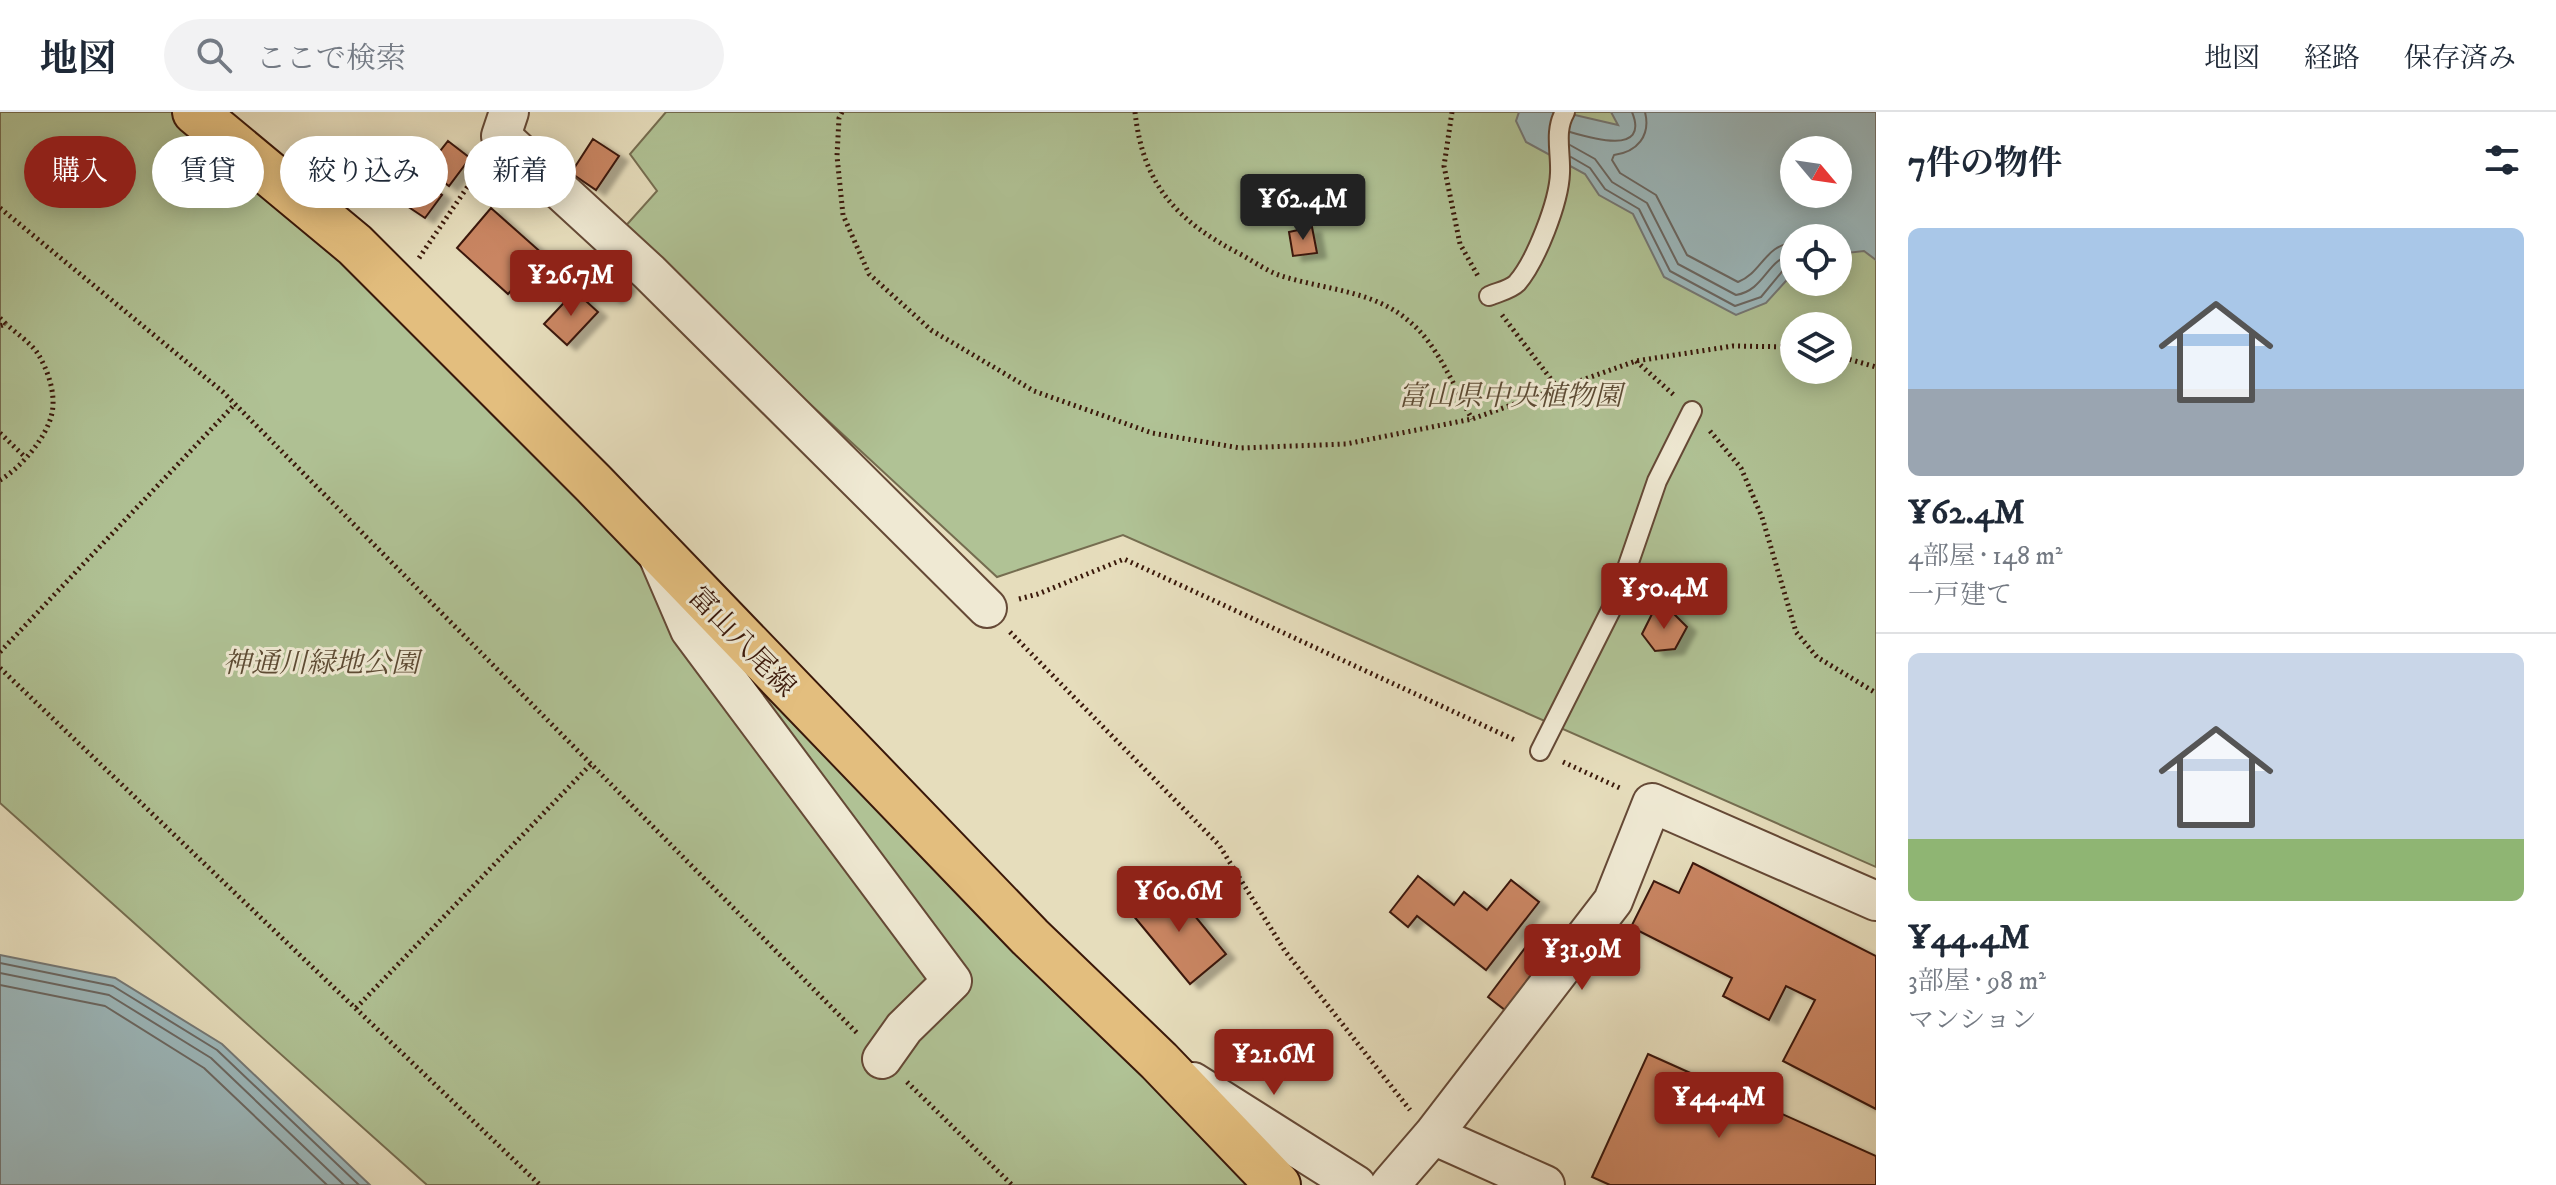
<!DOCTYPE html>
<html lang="ja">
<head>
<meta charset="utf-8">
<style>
	body { margin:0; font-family:"IM FELL DW Pica","Noto Serif JP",serif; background:#f2f2f3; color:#1f2937; height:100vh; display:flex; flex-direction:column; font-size:30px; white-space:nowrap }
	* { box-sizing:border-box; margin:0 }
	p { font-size:26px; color:#747a83 }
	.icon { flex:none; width:44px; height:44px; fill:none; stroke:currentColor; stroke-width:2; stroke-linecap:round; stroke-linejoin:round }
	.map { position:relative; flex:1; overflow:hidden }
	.sheet { display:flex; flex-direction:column; background:#fff; width:680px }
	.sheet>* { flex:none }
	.hud { position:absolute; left:24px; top:24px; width:760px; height:72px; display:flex; gap:16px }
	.needle { width:52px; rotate:119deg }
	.controls { position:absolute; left:1780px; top:24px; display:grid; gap:16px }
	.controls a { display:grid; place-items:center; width:72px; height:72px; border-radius:50%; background:#fff; box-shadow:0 4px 20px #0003; font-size:40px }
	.price { position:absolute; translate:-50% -68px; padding:0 18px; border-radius:8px; background:#8f2418; color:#fff; font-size:26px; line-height:52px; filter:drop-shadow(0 2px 4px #0008) }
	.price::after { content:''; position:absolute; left:50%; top:48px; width:24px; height:18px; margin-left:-12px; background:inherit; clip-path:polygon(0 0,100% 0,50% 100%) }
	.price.selected { background:#222; color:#fff }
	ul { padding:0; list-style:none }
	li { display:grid; align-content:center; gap:16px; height:424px; padding:0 32px }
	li+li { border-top:2px solid #e0e1e3 }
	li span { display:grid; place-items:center; height:248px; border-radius:12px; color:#555 }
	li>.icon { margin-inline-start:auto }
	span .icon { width:144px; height:144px; fill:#fffc; stroke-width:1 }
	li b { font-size:34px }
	h2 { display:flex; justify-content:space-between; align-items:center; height:96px; padding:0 32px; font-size:34px }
	.chip { padding:0 28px; border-radius:36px; background:#fff; box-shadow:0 4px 20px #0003; font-size:28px; line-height:72px }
	.chip.selected { background:#8f2418; color:#fff }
	header { display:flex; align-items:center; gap:48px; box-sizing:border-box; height:112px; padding:0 40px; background:#fff; border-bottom:2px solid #e0e1e3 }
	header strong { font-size:38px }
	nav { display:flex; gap:44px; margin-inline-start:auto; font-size:28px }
	.search { width:560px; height:72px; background:#f2f2f3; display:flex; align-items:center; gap:20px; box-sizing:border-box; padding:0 28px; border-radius:44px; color:#747a83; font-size:30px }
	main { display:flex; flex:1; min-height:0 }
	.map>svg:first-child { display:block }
	.green { fill:#b0c295; stroke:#756d50; stroke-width:2; fill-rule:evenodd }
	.water { fill:#9cb8bc; stroke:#757875; stroke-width:2; fill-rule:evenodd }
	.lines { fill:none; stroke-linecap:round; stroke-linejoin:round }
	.shore { stroke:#6b6863; stroke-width:2 }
	.building { fill:#c98562; stroke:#3a180a; stroke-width:2; filter:url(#shadow) }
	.lane-casing { stroke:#654936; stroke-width:22 }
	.street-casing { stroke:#654936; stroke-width:42 }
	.primary-casing { stroke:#3a180a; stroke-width:48 }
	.path { stroke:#3a180a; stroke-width:5; stroke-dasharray:2 4; stroke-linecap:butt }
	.lane { stroke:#efe9d3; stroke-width:18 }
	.street { stroke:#efe9d3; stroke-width:38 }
	.primary { stroke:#e3be7e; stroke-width:44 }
	.labels { text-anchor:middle; stroke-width:6; stroke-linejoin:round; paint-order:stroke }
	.park-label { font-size:28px; font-style:italic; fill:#5d4b34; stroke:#efe9d3 }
	.street-label { font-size:28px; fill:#3a180a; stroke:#efe9d3 }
</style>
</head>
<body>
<header>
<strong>地図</strong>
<div class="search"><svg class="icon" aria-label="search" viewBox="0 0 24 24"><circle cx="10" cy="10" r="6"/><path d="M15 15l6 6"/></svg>ここで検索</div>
<nav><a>地図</a><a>経路</a><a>保存済み</a></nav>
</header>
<main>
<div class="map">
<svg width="1876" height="1073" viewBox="0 0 1876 1073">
	<defs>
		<filter id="shadow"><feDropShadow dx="9" dy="5" stdDeviation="2" flood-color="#0004"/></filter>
	</defs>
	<rect width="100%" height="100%" fill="#e6ddbc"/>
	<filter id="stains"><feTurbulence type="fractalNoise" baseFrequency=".0025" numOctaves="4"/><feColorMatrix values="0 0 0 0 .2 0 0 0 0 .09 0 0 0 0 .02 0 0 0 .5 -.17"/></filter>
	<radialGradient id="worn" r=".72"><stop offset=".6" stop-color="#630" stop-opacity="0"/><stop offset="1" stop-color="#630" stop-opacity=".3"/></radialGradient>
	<!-- green -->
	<path class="green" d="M0,0h195l1083,1073h-851l-427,-382z
		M666,0h1210v755l-753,-332 -126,42 -375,-347 35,-39 -27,-37zM1794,38h44v44h-44zM1794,126h44v44h-44zM1794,214h44v44h-44z"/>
	<!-- water -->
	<path class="water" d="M1519,0h43l56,13 -7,-13h265v148l-12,-9 -26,3v-16h-44v34l-28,31 -30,12 -72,-38 -31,-63 -34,-19 -14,-21 -59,-32 -10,-21zM1794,38h44v44h-44z
		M0,843l115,23 107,66 148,141h-370z"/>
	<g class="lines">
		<!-- shore -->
		<path class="shore" d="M1645,0c6,24 -8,40 -31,43l-2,5 8,13 36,22 31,60 51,27c24,-9 27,-38 56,-39
			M1570,20c20,6 80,24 62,-20
			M1570,33l25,14 17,23 35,21 31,61 58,31c30,-5 31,-38 58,-40
			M1571,45l19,11 15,21 34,20 31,62 65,35 26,-9 24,-29 9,-3
			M0,851l113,23 104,64 142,135
			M0,861l109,22 102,63 133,127
			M0,873l105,21 99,62 123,117"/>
	</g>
	<!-- building -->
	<path class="building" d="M593,27l26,17 -23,34 -25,-17z
		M448,29l22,17 -21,28 -23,-17z
		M421,68l21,15 -17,23 -21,-14z
		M491,96l53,47 -36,39 -51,-46z
		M1312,115l5,26 -24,3 -4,-24z
		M607,151l20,23 -14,12 -20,-22z
		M575,179l23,21 -31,33 -23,-21z
		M1671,499l16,16 -12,22 -20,2 -13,-17 10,-20z
		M1693,751l183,93v153l-93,-48 32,-61 -29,-14 -17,34 -46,-24 9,-18 -101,-51 23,-46 25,12z
		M1418,764l36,29 10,-13 23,18 24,-30 28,22 -53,68 -69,-54 -9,11 -18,-15z
		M1168,771l58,71 -36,30 -58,-70z
		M1531,828l17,13 -43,57 -17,-13z
		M1648,942l228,102v29h-266l-18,-8z"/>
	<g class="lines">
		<!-- lane casing -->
		<g class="lane-casing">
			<path id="lane" d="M1489,184c9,-4 21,-6 28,-13 19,-22 42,-81 43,-110 1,-21 -6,-42 5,-61
				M1540,639l76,-151 41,-119 35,-70"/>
		</g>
		<!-- street casing -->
		<g class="street-casing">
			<path id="street" d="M509,0l-8,24 148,136 338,336
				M659,446l31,72 262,351 -48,47 -22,31
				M1193,970l163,103
				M1433,1023l112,50
				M1390,1073l43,-50 180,-234 39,-98 224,98"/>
		</g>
		<!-- primary casing -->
		<g class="primary-casing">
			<path id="primary" d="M195,0l160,133 239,239 436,453 129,124 119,124"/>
		</g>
		<!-- path -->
		<path class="path" d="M842,0l-3,6 -2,38 6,59 26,59 62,56 103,61 118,42 88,15 106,-4 126,-25 164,-58 97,-15 61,1
			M1135,0c8,74 43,110 107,143 14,8 28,18 43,22 43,13 90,14 125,45 28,23 44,65 62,97
			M1452,0l-8,54 16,78 18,32
			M0,96l223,184 634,641
			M419,146l64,-94
			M1502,203l55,72
			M0,206l6,6 -6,2
			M1838,244l38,11
			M1636,249l39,35
			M1710,319l31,37 21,49 34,115 21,25 59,36
			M0,321l26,25
			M0,368c21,-12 47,-43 52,-67 4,-19 -4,-43 -14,-59 -7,-11 -22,-21 -32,-30
			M1019,487l19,-5 86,-35 393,182
			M1010,520l209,213 66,106 125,159
			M0,540l235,-248
			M0,556l540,517
			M1563,650l59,27
			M356,896l235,-244
			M907,970l105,103"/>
		<!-- lane -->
		<use href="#lane" class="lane"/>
		<!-- street -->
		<use href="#street" class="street"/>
		<!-- primary -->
		<use href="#primary" class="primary"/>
	</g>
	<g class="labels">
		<!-- park labels -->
		<g class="park-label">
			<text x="1510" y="293">富山県中央植物園</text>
			<text x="321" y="560">神通川緑地公園</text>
		</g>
		<!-- street labels -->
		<g class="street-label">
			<text transform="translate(743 529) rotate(46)" y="10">富山八尾線</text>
		</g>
	</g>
	<rect width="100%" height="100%" filter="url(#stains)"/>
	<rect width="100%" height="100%" fill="url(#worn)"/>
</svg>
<div class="controls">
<a><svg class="needle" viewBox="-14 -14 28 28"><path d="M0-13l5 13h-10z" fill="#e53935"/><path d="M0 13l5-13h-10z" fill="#747a83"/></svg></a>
<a><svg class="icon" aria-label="locate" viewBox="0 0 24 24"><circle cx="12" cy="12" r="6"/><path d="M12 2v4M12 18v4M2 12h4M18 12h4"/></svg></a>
<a><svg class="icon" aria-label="layers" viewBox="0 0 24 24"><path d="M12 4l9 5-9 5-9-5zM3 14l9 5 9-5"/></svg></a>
</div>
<b class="price selected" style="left:1303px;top:130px">¥62.4M</b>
<b class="price" style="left:571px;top:206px">¥26.7M</b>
<b class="price" style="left:1664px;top:519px">¥50.4M</b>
<b class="price" style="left:1179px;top:822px">¥60.6M</b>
<b class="price" style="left:1582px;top:880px">¥31.9M</b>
<b class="price" style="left:1274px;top:985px">¥21.6M</b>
<b class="price" style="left:1719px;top:1028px">¥44.4M</b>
<div class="hud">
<a class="chip selected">購入</a>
<a class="chip">賃貸</a>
<a class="chip">絞り込み</a>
<a class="chip">新着</a>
</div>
</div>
<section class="sheet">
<h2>7件の物件<svg class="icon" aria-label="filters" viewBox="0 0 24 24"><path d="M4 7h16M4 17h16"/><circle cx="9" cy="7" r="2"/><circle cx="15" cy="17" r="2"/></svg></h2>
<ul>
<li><span style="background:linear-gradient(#a9c7e8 65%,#9aa5b1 0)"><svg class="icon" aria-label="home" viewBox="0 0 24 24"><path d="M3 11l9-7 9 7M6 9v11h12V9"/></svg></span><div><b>¥62.4M</b><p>4部屋 · 148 m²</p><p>一戸建て</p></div></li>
<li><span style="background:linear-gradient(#c9d6e8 75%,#8fb573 0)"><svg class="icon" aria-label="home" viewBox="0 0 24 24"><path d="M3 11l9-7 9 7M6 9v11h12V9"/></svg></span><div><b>¥44.4M</b><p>3部屋 · 98 m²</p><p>マンション</p></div></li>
</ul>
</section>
</main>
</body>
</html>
